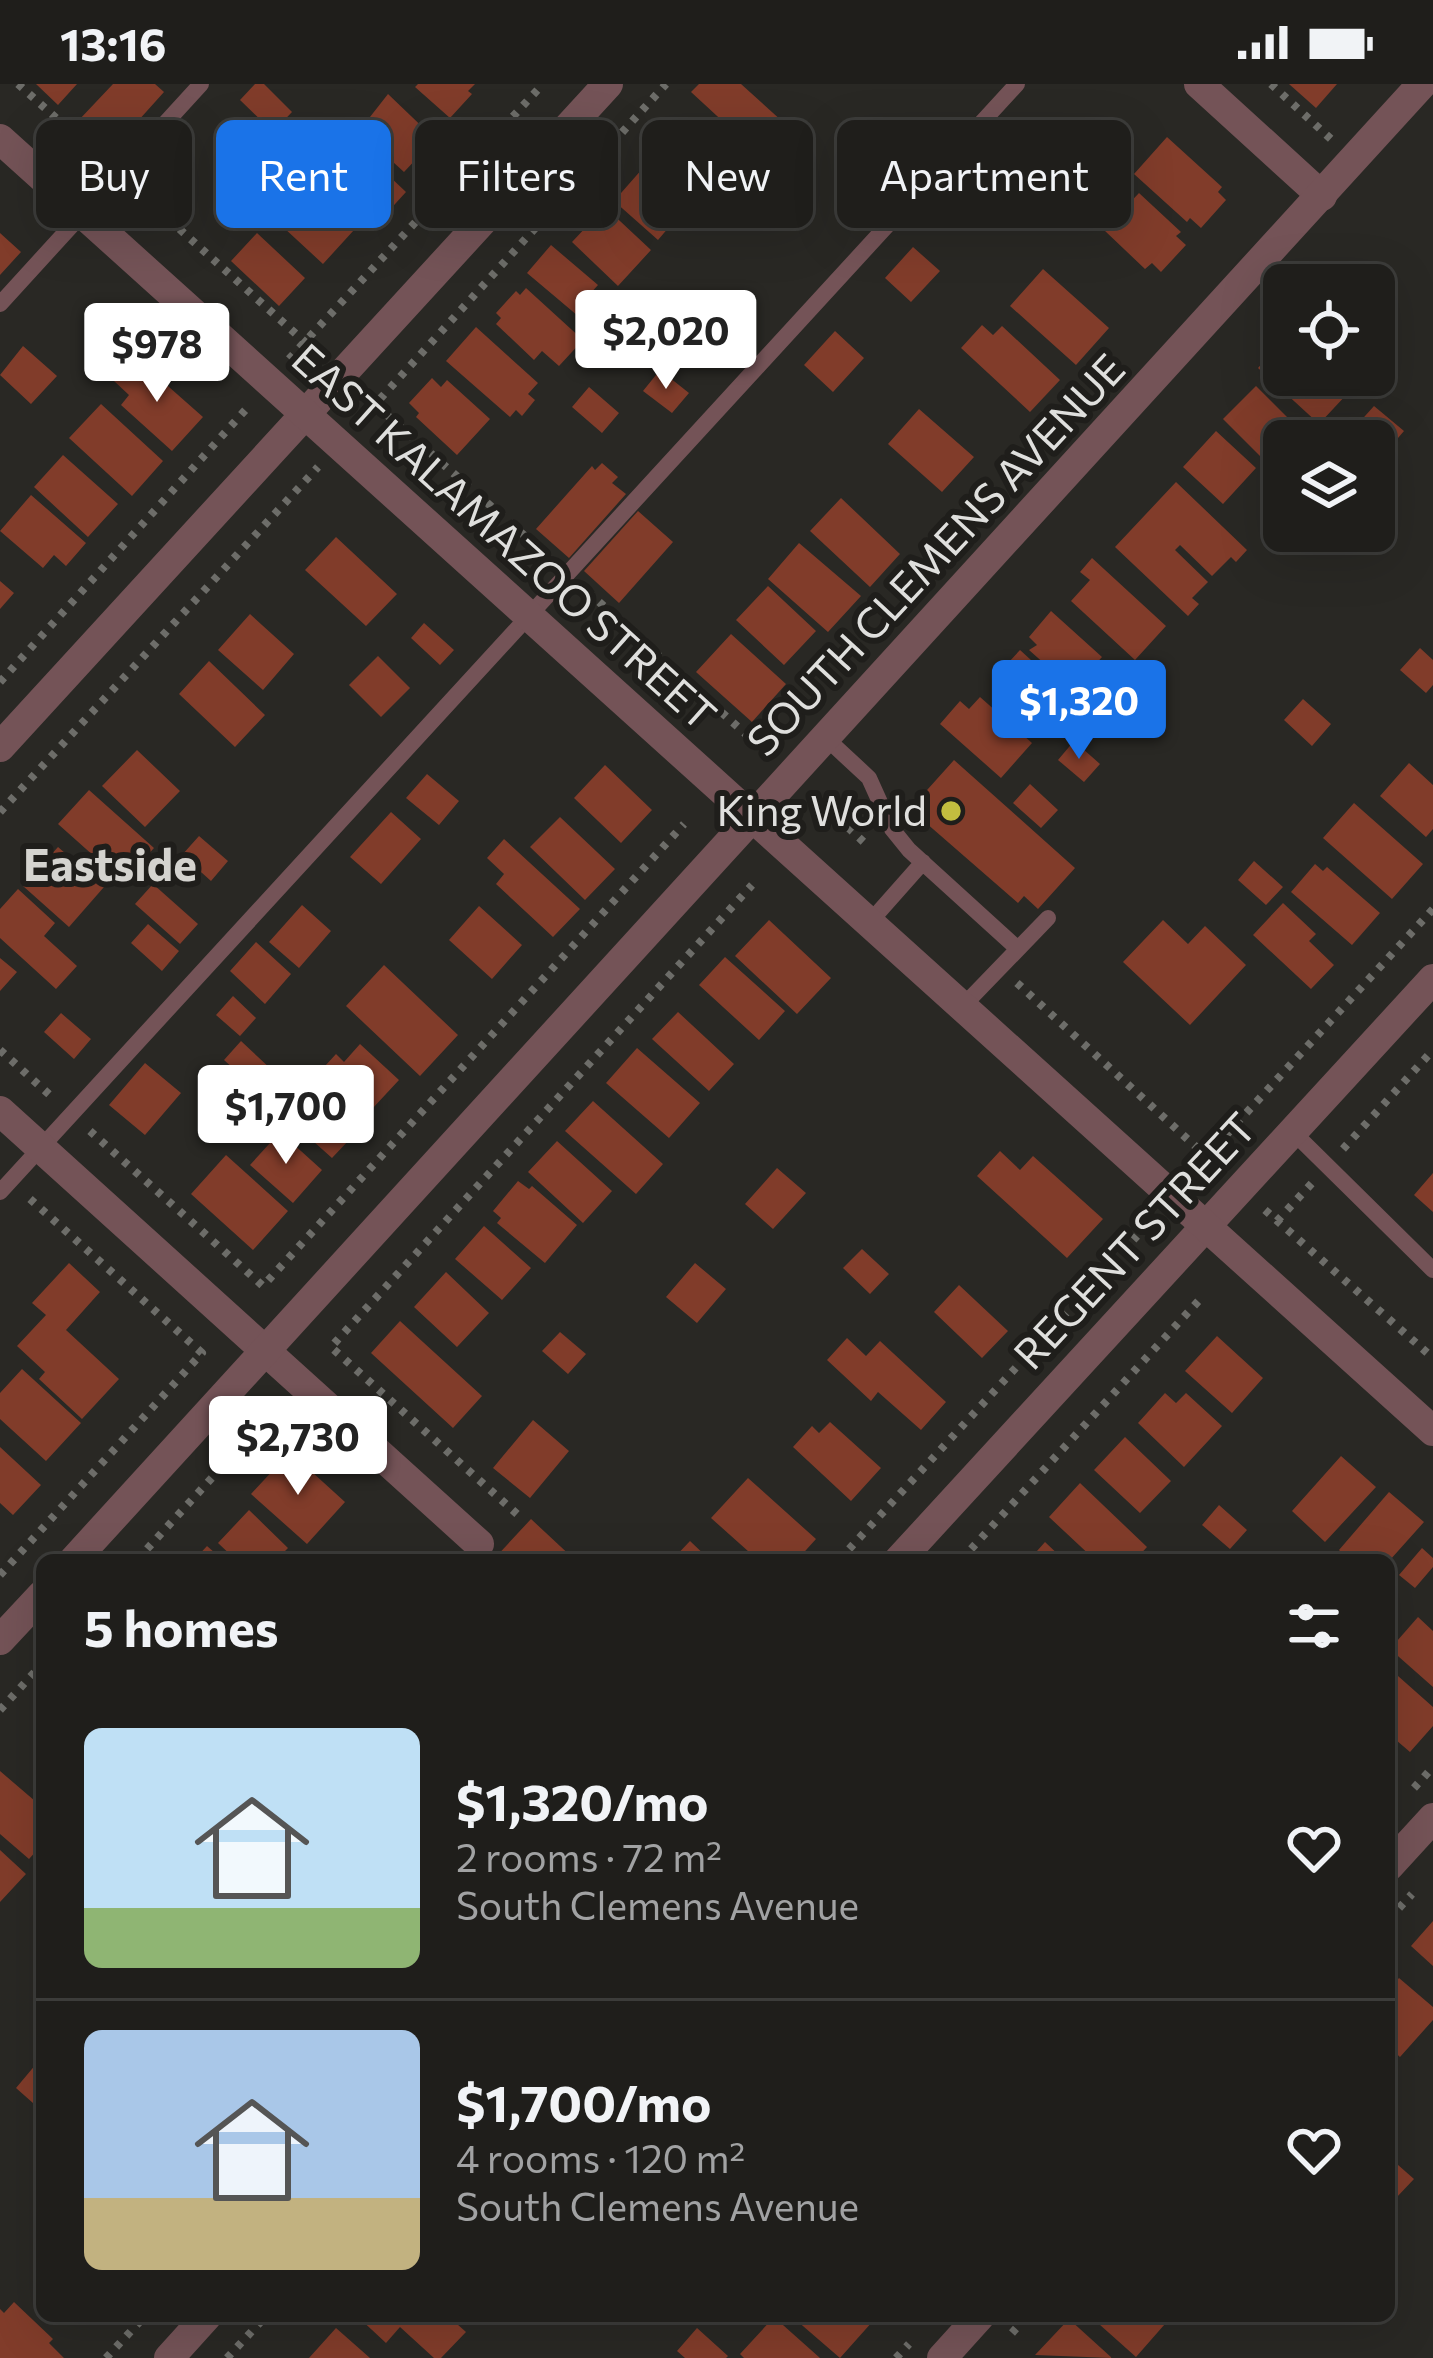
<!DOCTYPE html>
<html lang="en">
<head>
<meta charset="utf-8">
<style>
	body { margin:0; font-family:Commissioner,sans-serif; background:#2c2b28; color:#f1f3f6; height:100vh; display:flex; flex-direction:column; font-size:45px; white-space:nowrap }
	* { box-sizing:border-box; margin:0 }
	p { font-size:39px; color:#a1a2a3 }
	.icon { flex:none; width:66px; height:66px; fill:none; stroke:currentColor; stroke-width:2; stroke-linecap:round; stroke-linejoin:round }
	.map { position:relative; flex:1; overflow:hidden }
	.side { position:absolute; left:36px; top:1470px; width:1359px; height:768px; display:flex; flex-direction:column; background:#1f1e1b; border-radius:18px; box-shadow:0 12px 48px #0002,0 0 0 3px #3c3c3a }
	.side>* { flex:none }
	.guide { position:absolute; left:36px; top:36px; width:1362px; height:108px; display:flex; gap:24px }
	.fabs { position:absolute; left:1263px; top:180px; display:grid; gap:24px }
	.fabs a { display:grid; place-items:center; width:132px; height:132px; border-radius:18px; background:#1f1e1b; box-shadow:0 12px 48px #0002,0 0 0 3px #3c3c3a; font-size:60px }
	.price { position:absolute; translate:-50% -102px; padding:0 27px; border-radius:12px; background:#fff; color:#222; font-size:39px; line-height:78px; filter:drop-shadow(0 3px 6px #0008) }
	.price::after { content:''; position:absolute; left:50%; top:72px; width:36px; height:27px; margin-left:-18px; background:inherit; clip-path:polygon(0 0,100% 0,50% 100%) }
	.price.active { background:#1a73e8; color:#fff }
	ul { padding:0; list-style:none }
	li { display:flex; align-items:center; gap:36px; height:300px; padding:0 48px }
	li+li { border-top:3px solid #3c3c3a }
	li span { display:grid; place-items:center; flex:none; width:336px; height:240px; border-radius:18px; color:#555 }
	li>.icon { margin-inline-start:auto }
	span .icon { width:144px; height:144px; fill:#fffc; stroke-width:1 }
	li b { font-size:51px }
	h2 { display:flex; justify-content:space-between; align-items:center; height:144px; padding:0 48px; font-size:51px }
	.chip { padding:0 42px; border-radius:18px; background:#1f1e1b; box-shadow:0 12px 48px #0002,0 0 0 3px #3c3c3a; font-size:42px; line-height:108px }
	.chip.active { background:#1a73e8; color:#fff }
	.status { display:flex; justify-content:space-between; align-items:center; height:84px; padding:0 60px; background:#1f1e1b; direction:ltr }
	.status svg { height:33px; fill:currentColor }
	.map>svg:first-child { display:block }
	.building { fill:#813c2a }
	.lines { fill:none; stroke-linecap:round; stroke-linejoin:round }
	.path { stroke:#6d6d69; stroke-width:8; stroke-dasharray:6 9; stroke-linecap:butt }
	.service { stroke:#745357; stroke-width:16 }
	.minor { stroke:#745357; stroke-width:30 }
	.tertiary { stroke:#745357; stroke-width:30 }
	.poi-dot { fill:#c2bd3f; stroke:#1f1e1b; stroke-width:4.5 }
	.labels { text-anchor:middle; stroke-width:12; stroke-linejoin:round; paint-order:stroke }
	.street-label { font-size:42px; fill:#dfdfdd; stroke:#1f1e1b }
	.poi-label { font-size:42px; fill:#dfdfdd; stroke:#1f1e1b; text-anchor:end }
	.neighbourhood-label { font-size:45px; font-weight:bold; fill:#d4d3cf; stroke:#1f1e1b }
</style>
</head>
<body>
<div class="status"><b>13:16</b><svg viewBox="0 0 49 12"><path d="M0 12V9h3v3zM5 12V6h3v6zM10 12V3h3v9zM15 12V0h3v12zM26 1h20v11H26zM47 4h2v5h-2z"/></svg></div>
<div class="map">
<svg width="1433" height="2274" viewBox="0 0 1433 2274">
	<rect width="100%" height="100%" fill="#292824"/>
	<!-- building -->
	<path class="building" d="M36,0h41l-19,21z
		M113,0h42l9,8 -53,59 -33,-30z
		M255,0h9l28,28 -19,20 -33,-32z
		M418,0h57l-7,7 4,3 -22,24 -35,-31z
		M699,0h42l53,48 -27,30 -76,-70z
		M1289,0h48l-21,24z
		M388,10l47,45 -31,33 -45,-41z
		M1041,35l31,28 -24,28 -32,-27z
		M880,39l31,28 -28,32 -32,-28z
		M255,43l29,28 -20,21 -30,-27z
		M1167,53l55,50 -4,5 8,8 -25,28 -11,-10 -3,4 -53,-48z
		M352,57l54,51 -32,35 -55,-51z
		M643,84l44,38 -29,34 -44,-39z
		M293,99l14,12 3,-3 44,38 -31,34 -40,-37 13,-14 -16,-15z
		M1139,109l42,39 -5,4 10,9 -25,27 -9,-9 -7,6 -41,-39z
		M605,123l46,43 -33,36 -46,-44z
		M0,149l21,19 -21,23z
		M257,149l48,45 -26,28 -48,-45z
		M551,161l47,40 -9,10 22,20 -14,17 -70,-59z
		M913,163l27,24 -29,31 -26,-24z
		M1043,185l66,59 -33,37 -66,-59z
		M526,204l57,52 -24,26 -17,-15 -8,9 -38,-36 5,-6 -5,-5 20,-22 4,4z
		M982,241l11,10 9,-9 58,54 -30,32 -69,-64z
		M476,243l62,56 -10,11 7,6 -13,16 -6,-6 -6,7 -64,-56z
		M835,247l29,27 -31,34 -29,-27z
		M1284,255v36h45l19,18 -29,31 -61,-56z
		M23,262l34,30 -26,28 -31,-29z
		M135,273l68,60 -31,34 -51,-46 8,-10 -15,-14z
		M660,286l29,23 -17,20 -29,-22z
		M432,294l9,9 6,-7 43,39 -33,36 -41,-38 3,-4 -10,-10z
		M1256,302l38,38 -33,33 -38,-38z
		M589,303l30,26 -17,20 -30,-26z
		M101,320l62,57 -31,35 -63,-58z
		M1374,322l30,25 -18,21 -30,-26z
		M919,325l55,48 -32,35 -54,-48z
		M1216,347l40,37 -33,36 -40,-37z
		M63,371l55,49 -30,33 -54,-50z
		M602,379l16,14 -6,6 14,11 -57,64 -33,-29 56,-63 3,4z
		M1176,398l71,68 -11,12 -5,-5 -19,19 -32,-31 -5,5 33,32 -16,16 7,6 -11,12 -73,-69z
		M31,411l55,48 -20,23 -12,-11 -11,13 -43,-37z
		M841,414l59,56 -30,33 -60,-56z
		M638,427l35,31 -54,61 -35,-32z
		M336,453l61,57 -31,32 -61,-56z
		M799,459l62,53 -33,36 -60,-53z
		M1092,474l74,68 -31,34 -64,-59 19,-21 -10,-8z
		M0,497l14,12 -14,16z
		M768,502l48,45 -32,34 -48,-45z
		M1051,527l51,46 -29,32 -44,-39 8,-5 -8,-8z
		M250,530l44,40 -31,36 -45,-40z
		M424,539l30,27 -14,15 -29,-27z
		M731,550l55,50 -34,38 -56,-50z
		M1420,564l13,12v25l-7,8 -26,-23z
		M1020,566l58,53 -24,27 -58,-54z
		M378,572l32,32 -29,29 -32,-32z
		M209,577l56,54 -30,32 -56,-53z
		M980,613l52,46 -31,35 -61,-54 20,-23 9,8z
		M1303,615l28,25 -19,22 -28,-26z
		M1074,657l26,23 -16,18 -26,-22z
		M137,666l43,41 -35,36 -43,-41z
		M954,676l121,108 -37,41 -14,-13 -6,7 -108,-94z
		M1409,679l24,22v44l-7,8 -46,-41z
		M605,681l47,45 -31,33 -47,-45z
		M427,690l32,27 -20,24 -33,-27z
		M1030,700l28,26 -17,18 -28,-25z
		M89,706l65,58 -31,34 -65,-58z
		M1354,719l69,61 -31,35 -69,-61z
		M391,728l30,27 -40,45 -31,-27z
		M560,733l55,52 -30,31 -55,-53z
		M199,752l29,25 -17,20 -29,-26z
		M504,755l76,70 -27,28 -57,-53 8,-10 -17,-16z
		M58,763l46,40 -35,40 -46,-41z
		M1254,777l29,26 -17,18 -28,-25z
		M1315,780l8,7 4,-4 53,46 -28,32 -61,-53z
		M153,800l45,40 -18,20 -45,-40z
		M18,805l37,34 -11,13 33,30 -21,23 -56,-51v-29z
		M1283,819l33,31 -7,7 25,24 -23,24 -58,-54z
		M302,821l29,26 -32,37 -30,-26z
		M479,822l43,39 -30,34 -43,-39z
		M769,836l62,58 -34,36 -62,-58z
		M1163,836l25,24 17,-18 41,39 -56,60 -67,-63z
		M148,840l31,27 -17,20 -31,-28z
		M256,858l35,32 -26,30 -35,-33z
		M725,873l60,54 -26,29 -60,-55z
		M0,874l17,14 -17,19z
		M384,881l74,70 -38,41 -74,-70z
		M233,912l23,22 -16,18 -24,-21z
		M678,928l56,52 -25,27 -57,-52z
		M61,929l30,26 -17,20 -30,-27z
		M241,957l31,29 -17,18 -31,-28z
		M360,960l39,36 -27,29 -47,-43 11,-12 8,8z
		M637,964l63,55 -31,35 -63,-55z
		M145,979l36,30 -36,42 -36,-30z
		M216,982l29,24 -18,21 -29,-23z
		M321,995l46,42 -35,37 -46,-41z
		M593,1017l70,63 -27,30 -71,-63z
		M280,1048l42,38 -29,33 -43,-38z
		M557,1057l55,50 -29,32 -55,-51z
		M1000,1067l20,19 13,-14 70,63 -36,39 -90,-82z
		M226,1071l62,56 -35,39 -62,-56z
		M777,1084l29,25 -33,36 -28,-25z
		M1433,1089v39l-19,-17z
		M518,1097l11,8 3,-3 45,39 -32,38 -48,-40 4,-5 -8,-7z
		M484,1142l47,42 -29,32 -47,-41z
		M862,1165l27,25 -19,20 -27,-26z
		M69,1179l31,29 -34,38 53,49 -37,40 -43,-40 6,-7 -28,-26 29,-31 -14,-12z
		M695,1179l31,26 -29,34 -31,-26z
		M446,1188l43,41 -32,34 -43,-40z
		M959,1201l49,46 -26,27 -48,-46z
		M400,1237l82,75 -29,32 -82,-75z
		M560,1248l26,22 -18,20 -26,-23z
		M1217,1252l46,42 -31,35 -47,-42z
		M847,1254l19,18 14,-15 66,61 -25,28 -43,-38 -7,9 -44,-41z
		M22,1285l59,54 -35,38 -46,-42v-26z
		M1165,1309l11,10 10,-10 36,33 -38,41 -46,-44z
		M533,1336l36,31 -39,47 -37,-30z
		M830,1338l51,46 -30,33 -58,-54 19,-21 7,7z
		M1125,1353l46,44 -31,32 -46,-43z
		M0,1363l41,38 -28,30 -13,-12z
		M290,1368l55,50 -38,42 -56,-50z
		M1341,1372l35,31 -51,55 -33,-31z
		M748,1394l68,61 -19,21h-39l-47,-42z
		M1080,1399l67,64 -12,13h-40l-46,-43z
		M1389,1408l35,30 -34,38h-41l-10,-10z
		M1219,1421l28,25 -17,19 -28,-24z
		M249,1426l39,38 -12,12h-40l-18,-17z
		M531,1435l44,41h-82z
		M690,1457l20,19h-38z
		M1045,1458l19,18h-35z
		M207,1462l16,14h-29z
		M1422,1464l11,10v9l-18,21 -16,-13z
		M1418,1533l15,14v56l-43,-38z
		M1389,1584l44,39v19l-23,26 -21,-18z
		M0,1687l42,36v44l-4,-2 -9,10 -29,-25z
		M0,1766l26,24 -26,28z
		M1433,1837v45l-22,-20z
		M1399,1894l34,29v13l-33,37 -11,-10v-58z
		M42,1973v54l-26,-23z
		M1389,2073l25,22 -18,19 -7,-6z
		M14,2218l39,37 -4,4 15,15h-64v-49l4,4z
		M357,2232h91l18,16 -25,26h-7l-34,-31 -14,16z
		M800,2232h68l5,5 -33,37 -44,-38z
		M1090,2232h82l-36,41z
		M774,2233l46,41h-76l-4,-4z
		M1069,2235l43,39 -77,-3z
		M336,2244l34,30h-61z
		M697,2244l31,28 -2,2h-41l-8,-7z"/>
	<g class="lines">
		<!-- path -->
		<path class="path" d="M18,0l84,75
			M1271,0l61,56
			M135,105l181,163
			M289,275l254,-275
			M363,310l187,164
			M360,337l306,-337
			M588,508l171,154
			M0,598l248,-275
			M826,723l43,40
			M0,728l318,-345
			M1017,899l201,184
			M0,966l52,47
			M90,1047l173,155 421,-462
			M1343,1065l90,-99
			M1206,1073l227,-248
			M1265,1126l168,148
			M1277,1137l36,-39
			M517,1430l-186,-167 421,-462
			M137,1476l133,-146
			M839,1476l298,-324
			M961,1476l242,-264
			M0,1491l202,-222 -173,-155
			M0,1626l42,-46
			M1414,1704l19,-21
			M1389,1835l23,-25
			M1012,2249l15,-17
			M106,2274l39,-42
			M227,2274l39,-42
			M896,2274l13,-14"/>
		<!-- service -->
		<path class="service" d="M0,220l201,-220
			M826,654l43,40 23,51 17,21 109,99
			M869,839l54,-61
			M962,923l86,-89
			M1293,1048l140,138
			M0,1108l1017,-1108"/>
		<!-- minor -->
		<path class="minor" d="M1199,0l123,112
			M0,663l608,-663
			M0,1027l479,433
			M899,1476l534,-581
			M1389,1782l44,-48
			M169,2274l38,-42
			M942,2274l38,-42"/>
		<!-- tertiary -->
		<path class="tertiary" d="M0,55l1433,1292
			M74,1476l1348,-1476
			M0,1556l42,-45"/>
	</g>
	<!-- markers -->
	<circle class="poi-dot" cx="951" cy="727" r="12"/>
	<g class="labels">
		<!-- street labels -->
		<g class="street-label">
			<text transform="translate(504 453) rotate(42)" y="15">EAST KALAMAZOO STREET</text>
			<text transform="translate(936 471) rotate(-47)" y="15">SOUTH CLEMENS AVENUE</text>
			<text transform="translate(1135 1157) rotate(-47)" y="15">REGENT STREET</text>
		</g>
		<!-- poi labels -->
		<g class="poi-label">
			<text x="927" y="742">King World</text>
		</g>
		<!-- neighbourhood labels -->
		<g class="neighbourhood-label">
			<text x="110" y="797">Eastside</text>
		</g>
	</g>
</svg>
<div class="fabs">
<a><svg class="icon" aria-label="locate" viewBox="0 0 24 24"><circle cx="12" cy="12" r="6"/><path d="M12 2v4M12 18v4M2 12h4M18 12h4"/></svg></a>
<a><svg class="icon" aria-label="layers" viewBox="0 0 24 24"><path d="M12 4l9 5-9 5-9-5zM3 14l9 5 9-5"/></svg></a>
</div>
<b class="price" style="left:666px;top:308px">$2,020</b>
<b class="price" style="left:157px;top:321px">$978</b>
<b class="price active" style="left:1079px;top:678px">$1,320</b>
<b class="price" style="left:286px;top:1083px">$1,700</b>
<b class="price" style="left:298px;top:1414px">$2,730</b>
<div class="guide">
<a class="chip">Buy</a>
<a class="chip active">Rent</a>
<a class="chip">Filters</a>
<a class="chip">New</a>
<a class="chip">Apartment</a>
</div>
<section class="side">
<h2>5 homes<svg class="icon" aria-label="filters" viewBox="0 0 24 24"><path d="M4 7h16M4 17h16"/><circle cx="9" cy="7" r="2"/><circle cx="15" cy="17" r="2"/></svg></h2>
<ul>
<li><span style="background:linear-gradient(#bfe0f5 75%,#8fb573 0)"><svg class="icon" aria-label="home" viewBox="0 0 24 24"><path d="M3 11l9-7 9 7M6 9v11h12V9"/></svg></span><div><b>$1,320/mo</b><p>2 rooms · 72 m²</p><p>South Clemens Avenue</p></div><svg class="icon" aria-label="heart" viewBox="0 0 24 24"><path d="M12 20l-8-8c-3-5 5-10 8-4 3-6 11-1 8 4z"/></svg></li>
<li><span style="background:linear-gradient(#a9c7e8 70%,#c2b280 0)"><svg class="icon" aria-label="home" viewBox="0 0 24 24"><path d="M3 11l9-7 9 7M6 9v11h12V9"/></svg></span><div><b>$1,700/mo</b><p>4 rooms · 120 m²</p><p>South Clemens Avenue</p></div><svg class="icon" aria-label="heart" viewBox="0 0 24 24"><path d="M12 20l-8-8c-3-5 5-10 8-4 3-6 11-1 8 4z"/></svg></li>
</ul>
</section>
</div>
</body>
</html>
